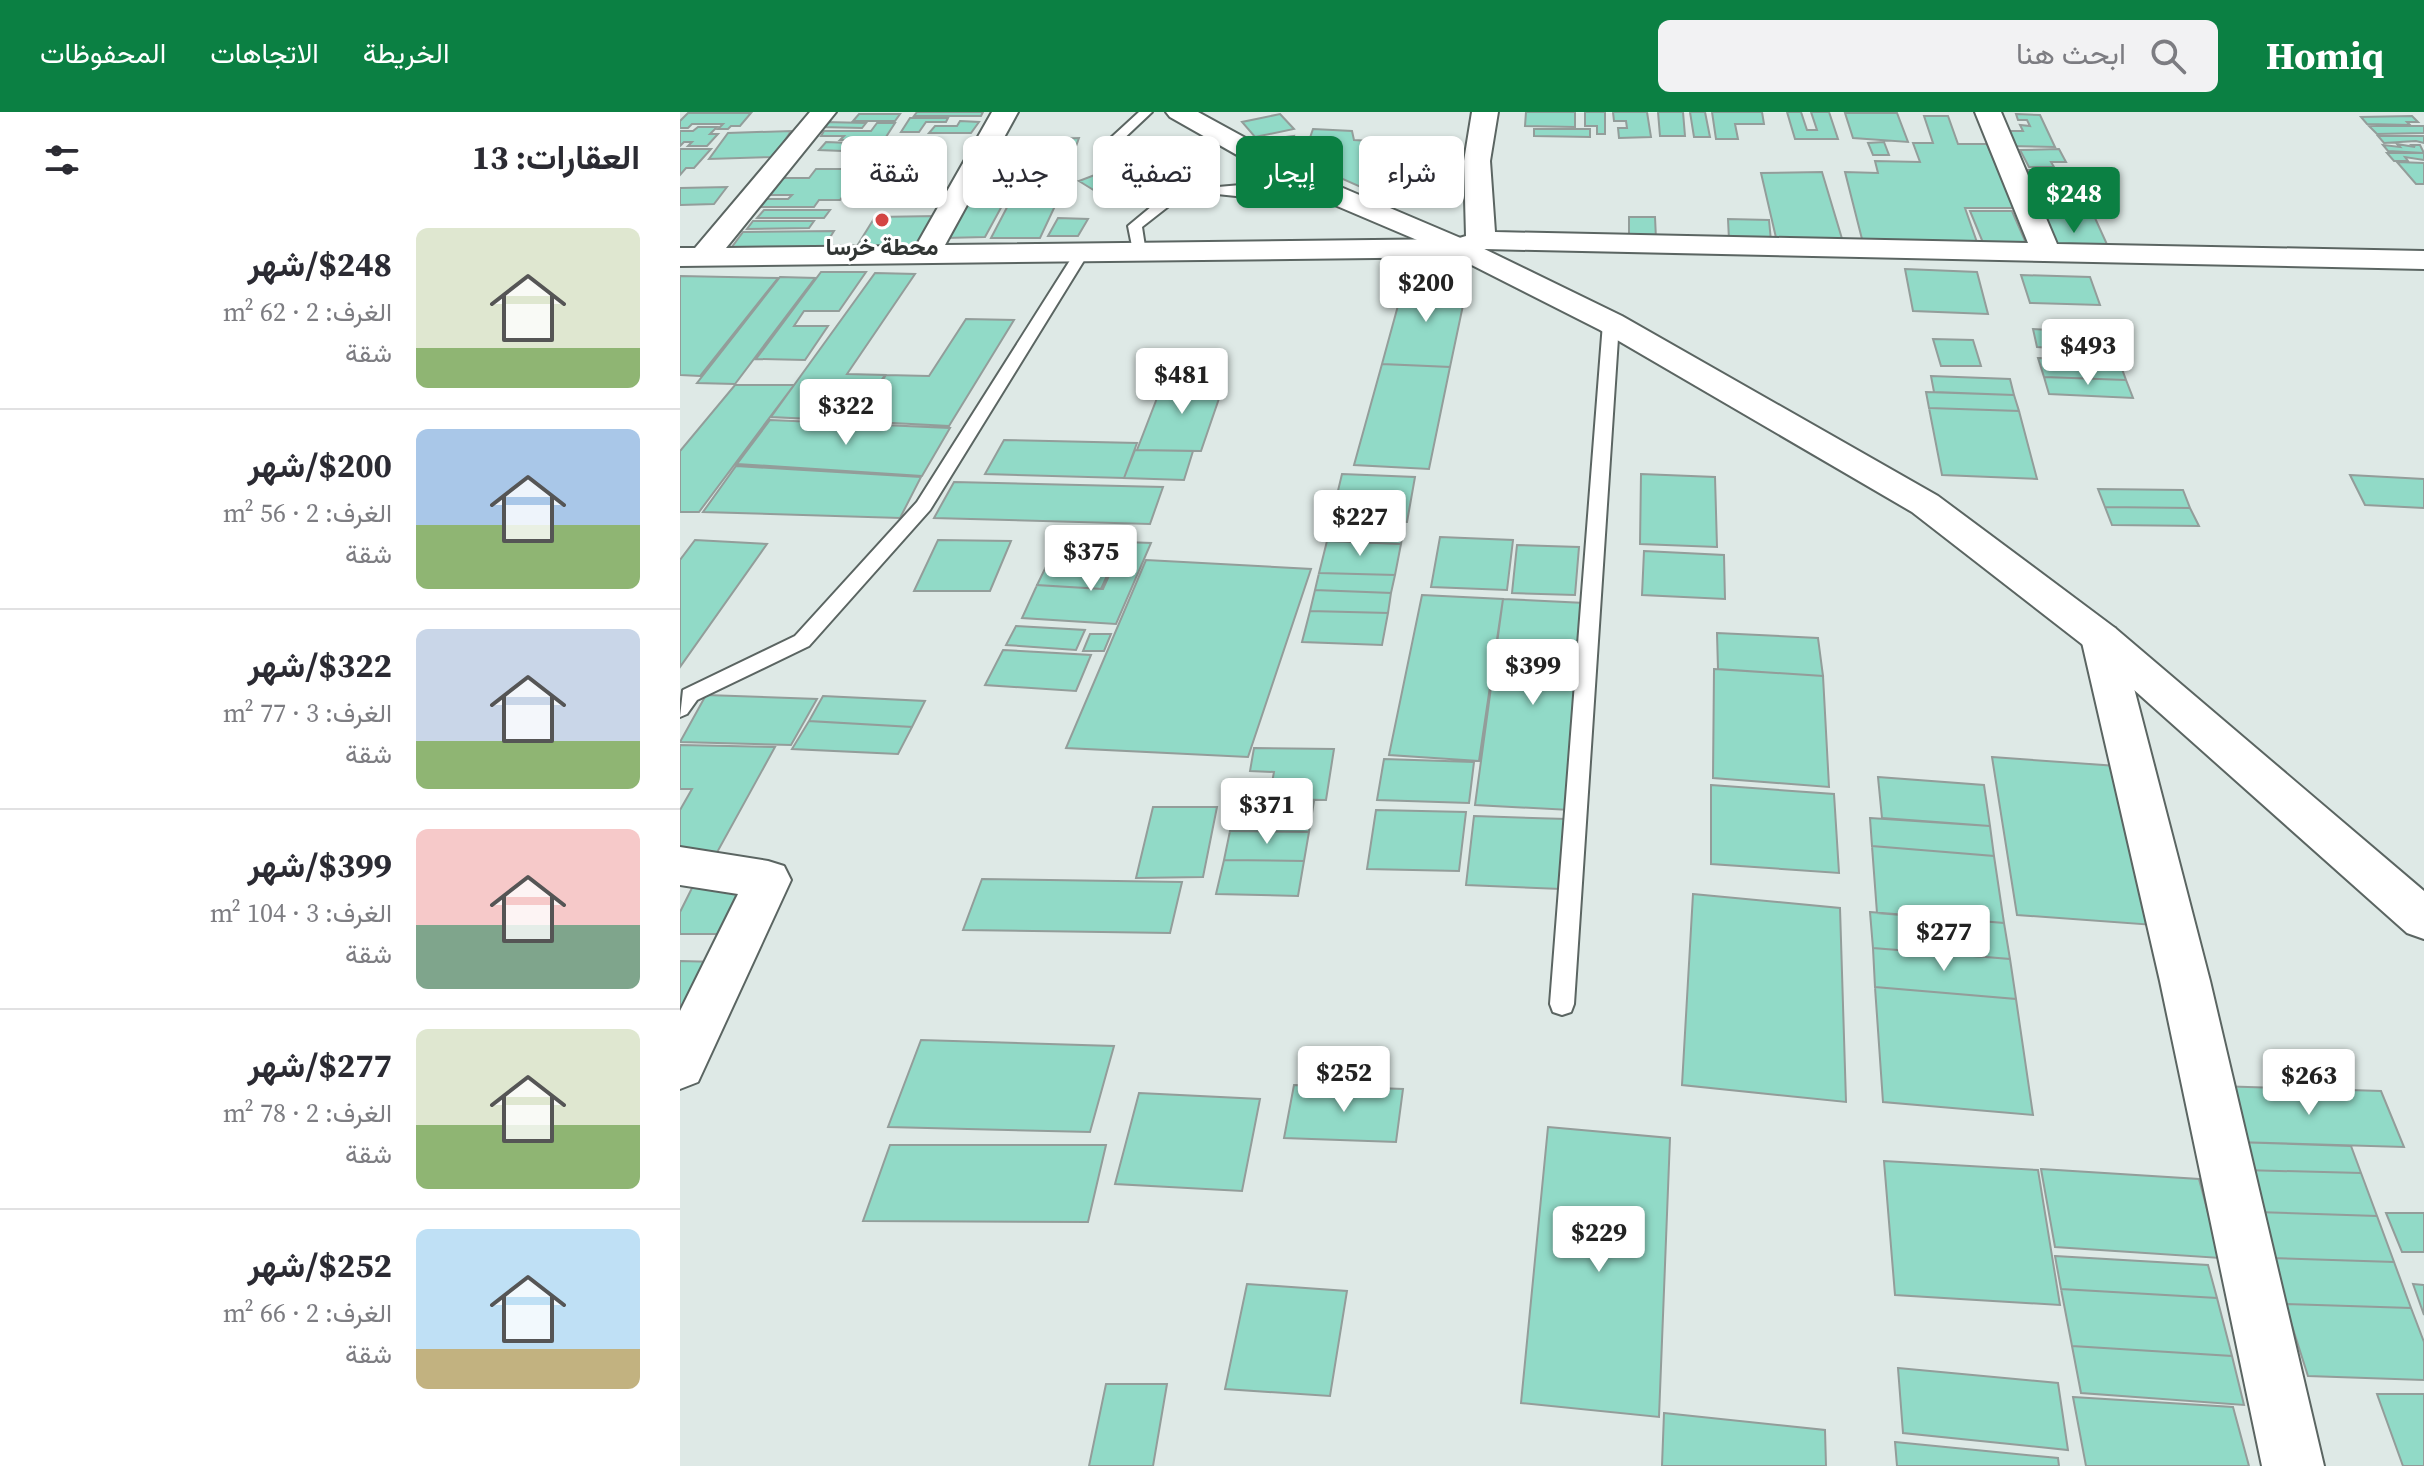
<!DOCTYPE html>
<html lang="ar">
<head>
<meta charset="utf-8">
<style>
	body { margin:0; font-family:"Source Serif 4",Vazirmatn,serif; background:#f2f2f3; color:#2b2b33; direction:rtl; height:100vh; display:flex; flex-direction:column; font-size:30px; white-space:nowrap }
	* { box-sizing:border-box; margin:0 }
	p { font-size:26px; color:#7c7c81 }
	.icon { flex:none; width:44px; height:44px; fill:none; stroke:currentColor; stroke-width:2; stroke-linecap:round; stroke-linejoin:round }
	.map { position:relative; flex:1; overflow:hidden; direction:ltr }
	.drawer { display:flex; flex-direction:column; background:#fff; width:680px }
	.drawer>* { flex:none }
	.hud { position:absolute; left:24px; top:24px; width:760px; height:72px; direction:rtl; display:flex; gap:16px }
	.price { position:absolute; translate:-50% -68px; padding:0 18px; border-radius:8px; background:#fff; color:#222; font-size:26px; line-height:52px; filter:drop-shadow(0 2px 4px #0008) }
	.price::after { content:''; position:absolute; left:50%; top:48px; width:24px; height:18px; margin-left:-12px; background:inherit; clip-path:polygon(0 0,100% 0,50% 100%) }
	.price.selected { background:#0b8043; color:#fff }
	ul { padding:0; list-style:none }
	li { display:flex; align-items:center; gap:24px; height:200px; padding:0 40px }
	li+li { border-top:2px solid #e1e1e2 }
	li span { display:grid; place-items:center; flex:none; width:224px; height:160px; border-radius:12px; color:#555 }
	li>.icon { margin-inline-start:auto }
	span .icon { width:96px; height:96px; fill:#fffc; stroke-width:1 }
	li b { font-size:34px }
	h2 { display:flex; justify-content:space-between; align-items:center; height:96px; padding:0 40px; font-size:34px }
	.chip { padding:0 28px; border-radius:12px; background:#fff; box-shadow:0 2px 6px #0004; font-size:28px; line-height:72px }
	.chip.selected { background:#0b8043; color:#fff }
	header { display:flex; align-items:center; gap:48px; box-sizing:border-box; height:112px; padding:0 40px; background:#0b8043; color:#fff }
	header strong { font-size:38px }
	nav { display:flex; gap:44px; margin-inline-start:auto; font-size:28px }
	.search { width:560px; height:72px; background:#f2f2f3; display:flex; align-items:center; gap:20px; box-sizing:border-box; padding:0 28px; border-radius:12px; color:#7c7c81; font-size:30px }
	main { display:flex; flex:1; min-height:0 }
	.map>svg:first-child { display:block }
	.building { fill:#91dac7; stroke:#939d9a; stroke-width:2 }
	.lines { fill:none; stroke-linecap:round; stroke-linejoin:round }
	.service-casing { stroke:#5b6562; stroke-width:4 }
	.minor-casing { stroke:#5b6562; stroke-width:4 }
	.secondary-casing { stroke:#5b6562; stroke-width:4 }
	.service { fill:#fff; fill-rule:evenodd }
	.minor { fill:#fff; fill-rule:evenodd }
	.secondary { fill:#fff; fill-rule:evenodd }
	.poi-dot { fill:#d44543; stroke:#fff; stroke-width:3 }
	.labels { text-anchor:middle; stroke-width:6; stroke-linejoin:round; paint-order:stroke }
	.far-poi-label { font-size:24px; font-weight:bold; fill:#313634; stroke:#fff }
</style>
</head>
<body>
<header>
<strong>Homiq</strong>
<div class="search"><svg class="icon" aria-label="search" viewBox="0 0 24 24"><circle cx="10" cy="10" r="6"/><path d="M15 15l6 6"/></svg>ابحث هنا</div>
<nav><a>الخريطة</a><a>الاتجاهات</a><a>المحفوظات</a></nav>
</header>
<main>
<div class="map">
<svg width="1744" height="1354" viewBox="0 0 1744 1354">
	<rect width="100%" height="100%" fill="#dee9e6"/>
	<!-- building -->
	<path class="building" d="M237,0h66l-2,4h-67z
		M846,0h49v15l-50,-1z
		M905,0h20v22h-8v-8h-12z
		M933,0h34l4,25 -32,1 -1,-10h9l-1,-7h-12z
		M978,0h25l2,24h-25z
		M1010,0h15l5,25h-16z
		M1032,0h50l2,12h-29l3,15h-22z
		M1107,0h14l6,18h10l-6,-18h18l9,27h-43z
		M8,1h63l-11,13h-9l-3,3h-10l5,-5h-31l-4,4h-8v-7z
		M1165,1h52l11,29 -55,-4z
		M179,2h41l-5,7h-42z
		M600,2l14,15 -39,8 -13,-15z
		M1336,2l24,1 15,32 -48,-1 -6,-15h22l-3,-6 10,1 -3,-6h-9z
		M1244,4h24l10,28h29l27,64h-49l14,40 -115,-1 -19,-75 33,1 -3,-12 45,1 -7,-19h20z
		M1732,4l6,6h-11l3,3 -43,-1 -6,-7z
		M230,6h38l-2,4h-20l-7,10h-18z
		M280,9l19,1 -8,11h-42l6,-7h22z
		M145,10l41,1 -4,5 -41,-1z
		M197,11h18l-11,17h-44l4,-4h-23l3,-5h47z
		M1689,14h55v7l-47,1z
		M18,15h19l-7,7h8l-11,12h-19l4,-4h-8l-4,4v-15h13z
		M633,17l39,2 2,9 35,2 -17,50 -70,-31z
		M854,17h56v8l-56,-1z
		M111,19l-17,26 -65,2 19,-26z
		M614,24l-5,19 -28,-15z
		M1698,24h46v7l-8,-2 -32,2z
		M399,26l-18,50 -89,3 22,-50z
		M146,30l24,1 -7,8 -24,-1z
		M1204,30l5,13h-16l-5,-12z
		M1717,32l18,3 -3,-2h8l4,8 -36,-2 -5,-6 17,2z
		M0,37h31l-17,19h-8l-6,7z
		M1379,37l7,13h-15l3,5h-25l-9,-17z
		M477,39l29,17 -78,31 -29,-18z
		M1707,41h37v7l-19,-3 3,4h-14z
		M1717,50l27,1v21h-8z
		M201,54h48l-10,16h-49z
		M136,57h46l-22,31h-21l-5,7h-56l5,-8h25l4,-4h-22l13,-17h26z
		M1348,58h39l11,21h-39z
		M1142,60l21,70h-66l-16,-69z
		M205,73h46l-9,15 -46,1z
		M47,75l-13,17 -34,1v-17z
		M382,79l-22,47h-49l24,-46z
		M329,81l-24,44 -40,1 24,-44z
		M1354,89h45l7,15 -45,-1z
		M84,98h66l-6,8h-67z
		M1290,99h42l17,39h-43z
		M256,104l-16,29 -63,1 18,-29z
		M949,105h26l1,22 -27,-1z
		M378,106l30,1 -10,17h-30z
		M1362,106h53l15,33 -60,-1z
		M1048,107l41,1 2,21 -42,-1z
		M73,109h61l-5,7 -62,1z
		M154,119l-12,19 -93,1 14,-19z
		M1225,157l72,3 11,42 -75,-3z
		M141,160h45l-27,39h-35l-10,15h34l-23,34 -49,-1z
		M195,161l40,1 -68,100 38,1 -32,46 -82,-4z
		M1341,163l69,2 10,28 -70,-2z
		M0,164l98,2 -78,98 -20,-1z
		M100,165l35,1 -80,106 -38,-1z
		M725,168l49,2 12,9 -16,76 -68,-3z
		M286,207l48,1 -65,106 -94,-5 31,-46 43,1z
		M1353,217l78,5 5,18 -79,-5z
		M1253,227l40,1 8,26h-40z
		M1358,246l81,3 7,19 -82,-3z
		M702,252l68,3 -21,102 -75,-4z
		M1251,264l79,3 4,16 -80,-3z
		M1364,265l82,3 7,18 -84,-4z
		M484,268l61,1 -24,70 -64,-1z
		M55,273h59l-95,127h-19v-61z
		M1246,280l88,3 5,16 -90,-3z
		M1249,296l90,3 18,68 -95,-4z
		M90,308l180,8 -28,48 -185,-12z
		M324,328l133,3 -13,35 -139,-4z
		M455,338l58,1 -9,29 -60,-2z
		M56,354l185,11 -21,41 -197,-6z
		M662,362l73,3 -8,45 -76,-2z
		M961,362l74,3 2,70 -77,-3z
		M1670,363l74,4v29l-59,-3z
		M274,370l209,5 -13,37 -216,-6z
		M1418,377l85,1 7,18 -85,-1z
		M1425,395l85,1 9,18 -87,-1z
		M651,411l73,3 -3,18 -74,-3z
		M760,425l73,3 -6,50 -76,-3z
		M15,428l72,4 -87,123v-107z
		M258,428l73,1 -21,50h-76z
		M647,429l74,3 -6,31 -76,-2z
		M444,430l27,1 -35,81 -94,-6 15,-33 66,4z
		M837,433l62,2 -4,48 -63,-2z
		M376,434l63,3 -18,40 -64,-4z
		M964,439l80,4 1,44 -83,-4z
		M466,448l165,9 -63,188 -182,-9z
		M639,461l76,2 -4,18 -76,-3z
		M635,478l76,3 -3,20 -78,-2z
		M742,483l81,4 -24,162 -90,-6z
		M823,487l82,4 -15,207 -95,-5z
		M630,499l78,2 -6,32 -80,-3z
		M336,514l69,4 -9,20 -70,-5z
		M1037,521l101,5 5,38 -105,-7z
		M410,522h21l-7,17h-21z
		M323,538l88,5 -15,36 -91,-6z
		M1034,557l109,7 6,111 -116,-9z
		M26,583l111,4 -26,46 -111,-3z
		M143,584l102,5 -13,26 -103,-6z
		M129,609l103,6 -14,27 -106,-5z
		M0,633l95,2 -66,120 -29,-4v-53l12,-21h-12z
		M574,636l80,1 -8,51 -57,-1 5,-27 -24,-1z
		M1312,645l125,9 37,159 -137,-10z
		M704,647l90,3 -5,41 -92,-3z
		M1198,665l106,8 6,41 -108,-8z
		M1031,673l123,9 5,79 -128,-9z
		M557,688l77,1 -5,31 -79,-1z
		M473,695h64l-14,70 -67,1z
		M696,698l90,2 -7,59 -92,-2z
		M794,704l92,3 -5,70 -95,-4z
		M1190,706l120,8 4,30 -122,-10z
		M550,719l79,1 -5,29 -80,-1z
		M1192,734l122,10 10,67 -127,-10z
		M544,748l80,1 -6,35 -82,-2z
		M302,767l200,3 -12,51 -207,-3z
		M12,776h60l-22,46h-50v-22z
		M1013,782l147,14 6,194 -164,-17z
		M1190,800l134,11 6,36 -137,-11z
		M1193,836l137,11 6,40 -141,-12z
		M0,849l38,1 -24,48h-14z
		M1195,875l141,12 17,116 -150,-13z
		M241,928l193,6 -24,86 -202,-5z
		M614,973l109,4 -7,53 -112,-4z
		M1536,974l165,5 23,56 -170,-5z
		M459,981l121,6 -18,92 -127,-7z
		M868,1015l122,11 -11,279 -138,-14z
		M1554,1030l117,4 10,27 -118,-3z
		M210,1033h216l-18,77 -225,-1z
		M1204,1049l154,9 22,135 -165,-10z
		M1361,1057l158,10 21,79 -165,-11z
		M1563,1058l118,3 16,43 -121,-4z
		M1576,1100l121,4 17,46 -123,-4z
		M1706,1101h38v39h-22z
		M1375,1144l153,9 9,33 -156,-9z
		M1591,1146l123,4 17,46 -126,-4z
		M567,1172l100,7 -17,105 -105,-7z
		M1733,1172l11,1v30z
		M1381,1177l156,9 15,58 -160,-10z
		M1605,1192l126,4 13,34v38l-116,-4z
		M1392,1234l160,10 12,49 -163,-12z
		M1218,1256l160,15 10,67 -165,-17z
		M426,1272h61l-14,82h-64z
		M1697,1282h47v72h-21z
		M1393,1285l160,10 16,59h-163z
		M984,1301l161,17 1,36h-164z
		M1215,1330l163,16 1,8h-162z"/>
	<g class="lines">
		<!-- service casing -->
		<g class="service-casing">
			<path id="service" d="M459,0h13l-35,33 20,11v6l-5,1 -30,-17z
				M486,63l21,8 31,4 89,-8 7,4 -7,4 -71,9 -48,-5 -46,36 4,26 -2,3h-10l-6,-30 47,-39 -16,-8z
				M401,138l7,4 -158,256 -121,136 -112,54 -10,14 -7,3 3,-27 112,-54 122,-134 157,-248z
				M931,206l8,5 -45,681 -3,8 -9,3 -9,-3 -3,-8 53,-681z"/>
		</g>
		<!-- minor casing -->
		<g class="minor-casing">
			<path id="minor" d="M130,0h26l-110,136 190,-2 76,-134h26l-73,133 511,-6 10,-3 -2,-75 8,-49h26l-8,49 5,71 533,11 -53,-131h26l56,132 367,7v18l-940,-20 -24,8 -780,9v-18h15z
				M1421,512l14,4 6,10 89,343 114,485h-62l-102,-485 -79,-343 6,-10z
				M0,735l88,14 16,5 7,14 -93,202 -18,7v-78l58,-117 -58,-9z"/>
		</g>
		<!-- secondary casing -->
		<g class="secondary-casing">
			<path id="secondary" d="M486,0h32l119,65 153,65 152,74 316,180 177,132 309,263v48l-17,-6 -320,-285 -175,-136 -312,-182 -150,-76 -153,-65 -127,-72z"/>
		</g>
		<!-- service -->
		<use href="#service" class="service"/>
		<!-- minor -->
		<use href="#minor" class="minor"/>
		<!-- secondary -->
		<use href="#secondary" class="secondary"/>
	</g>
	<!-- markers -->
	<circle class="poi-dot" cx="202" cy="108" r="8"/>
	<g class="labels">
		<!-- far-poi labels -->
		<g class="far-poi-label">
			<text x="202" y="143">محطة خرسا</text>
		</g>
	</g>
</svg>
<b class="price selected" style="left:1394px;top:123px">$248</b>
<b class="price" style="left:746px;top:212px">$200</b>
<b class="price" style="left:1408px;top:275px">$493</b>
<b class="price" style="left:502px;top:304px">$481</b>
<b class="price" style="left:166px;top:335px">$322</b>
<b class="price" style="left:680px;top:446px">$227</b>
<b class="price" style="left:411px;top:481px">$375</b>
<b class="price" style="left:853px;top:595px">$399</b>
<b class="price" style="left:587px;top:734px">$371</b>
<b class="price" style="left:1264px;top:861px">$277</b>
<b class="price" style="left:664px;top:1002px">$252</b>
<b class="price" style="left:1629px;top:1005px">$263</b>
<b class="price" style="left:919px;top:1162px">$229</b>
<div class="hud">
<a class="chip">شراء</a>
<a class="chip selected">إيجار</a>
<a class="chip">تصفية</a>
<a class="chip">جديد</a>
<a class="chip">شقة</a>
</div>
</div>
<section class="drawer">
<h2>العقارات: 13<svg class="icon" aria-label="filters" viewBox="0 0 24 24"><path d="M4 7h16M4 17h16"/><circle cx="9" cy="7" r="2"/><circle cx="15" cy="17" r="2"/></svg></h2>
<ul>
<li><span style="background:linear-gradient(#dfe7d0 75%,#8fb573 0)"><svg class="icon" aria-label="home" viewBox="0 0 24 24"><path d="M3 11l9-7 9 7M6 9v11h12V9"/></svg></span><div><b>$248/شهر</b><p>الغرف: 2 · 62 m²</p><p>شقة</p></div></li>
<li><span style="background:linear-gradient(#a9c7e8 60%,#8fb573 0)"><svg class="icon" aria-label="home" viewBox="0 0 24 24"><path d="M3 11l9-7 9 7M6 9v11h12V9"/></svg></span><div><b>$200/شهر</b><p>الغرف: 2 · 56 m²</p><p>شقة</p></div></li>
<li><span style="background:linear-gradient(#c9d6e8 70%,#8fb573 0)"><svg class="icon" aria-label="home" viewBox="0 0 24 24"><path d="M3 11l9-7 9 7M6 9v11h12V9"/></svg></span><div><b>$322/شهر</b><p>الغرف: 3 · 77 m²</p><p>شقة</p></div></li>
<li><span style="background:linear-gradient(#f6c9c9 60%,#7fa58c 0)"><svg class="icon" aria-label="home" viewBox="0 0 24 24"><path d="M3 11l9-7 9 7M6 9v11h12V9"/></svg></span><div><b>$399/شهر</b><p>الغرف: 3 · 104 m²</p><p>شقة</p></div></li>
<li><span style="background:linear-gradient(#dfe7d0 60%,#8fb573 0)"><svg class="icon" aria-label="home" viewBox="0 0 24 24"><path d="M3 11l9-7 9 7M6 9v11h12V9"/></svg></span><div><b>$277/شهر</b><p>الغرف: 2 · 78 m²</p><p>شقة</p></div></li>
<li><span style="background:linear-gradient(#bfe0f5 75%,#c2b280 0)"><svg class="icon" aria-label="home" viewBox="0 0 24 24"><path d="M3 11l9-7 9 7M6 9v11h12V9"/></svg></span><div><b>$252/شهر</b><p>الغرف: 2 · 66 m²</p><p>شقة</p></div></li>
</ul>
</section>
</main>
</body>
</html>
